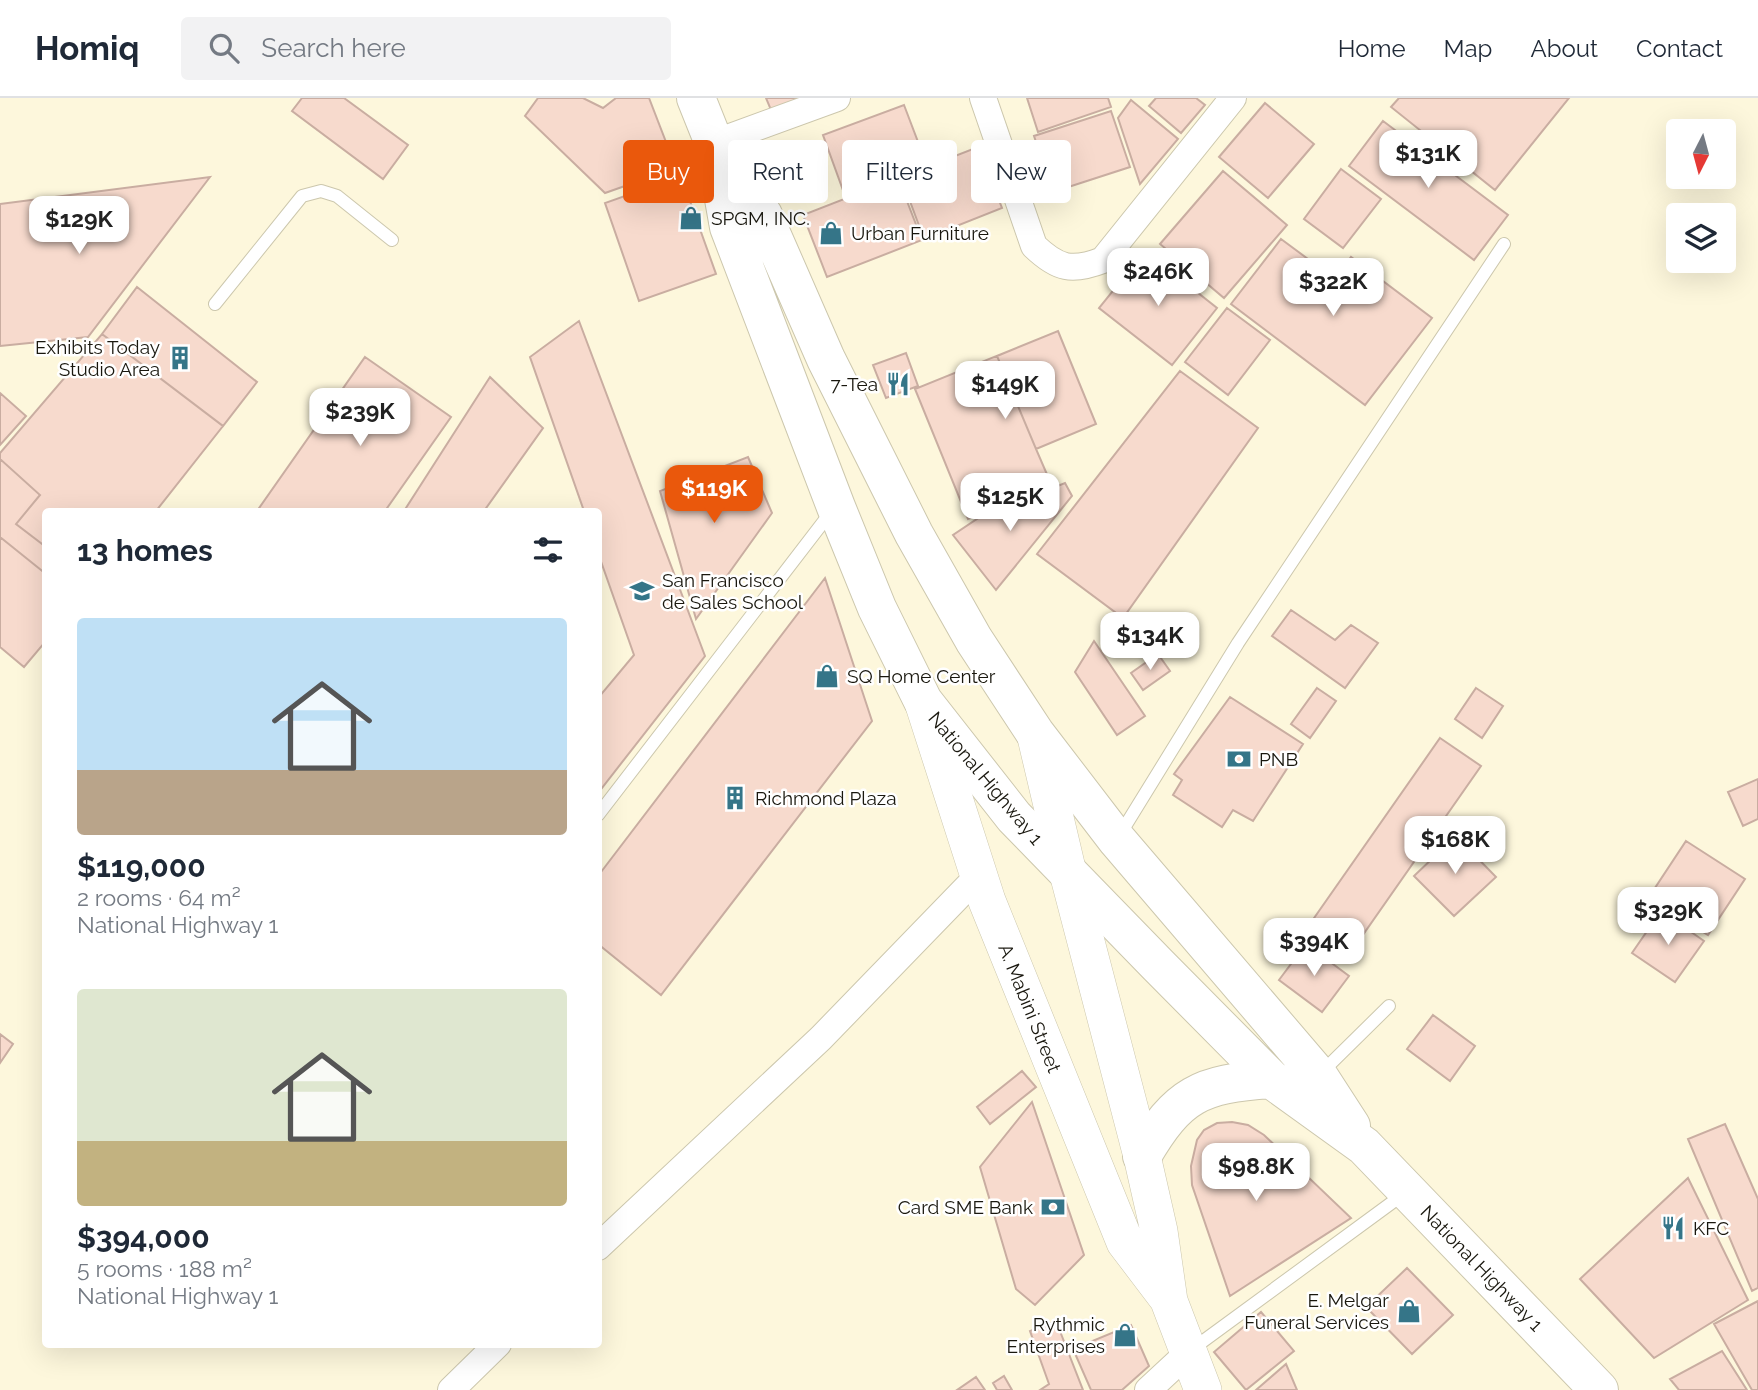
<!DOCTYPE html>
<html lang="en">
<head>
<meta charset="utf-8">
<style>
	body { margin:0; font-family:Raleway,sans-serif; background:#f2f2f3; color:#1f2937; height:100vh; display:flex; flex-direction:column; font-size:26px; white-space:nowrap }
	* { box-sizing:border-box; margin:0 }
	p { font-size:23px; color:#747a83 }
	.icon { flex:none; width:38px; height:38px; fill:none; stroke:currentColor; stroke-width:2; stroke-linecap:round; stroke-linejoin:round }
	.map { position:relative; flex:1; overflow:hidden }
	.side { position:absolute; left:42px; top:410px; width:560px; height:840px; display:flex; flex-direction:column; background:#fff; border-radius:7px; box-shadow:0 7px 28px #0002 }
	.side>* { flex:none }
	.banner { position:absolute; left:623px; top:42px; width:665px; height:63px; display:flex; gap:14px }
	.needle { width:46px; rotate:186deg }
	.buttons { position:absolute; left:1666px; top:21px; display:grid; gap:14px }
	.buttons a { display:grid; place-items:center; width:70px; height:70px; border-radius:7px; background:#fff; box-shadow:0 7px 28px #0002; font-size:35px }
	.price { position:absolute; translate:-50% -60px; padding:0 16px; border-radius:14px; background:#fff; color:#222; font-size:23px; line-height:46px; filter:drop-shadow(0 2px 4px #0008) }
	.price::after { content:''; position:absolute; left:50%; top:42px; width:21px; height:16px; margin-left:-10px; background:inherit; clip-path:polygon(0 0,100% 0,50% 100%) }
	.price.current { background:#ea580c; color:#fff }
	ul { padding:0; list-style:none }
	li { display:grid; align-content:center; gap:14px; height:371px; padding:0 35px }
	li span { display:grid; place-items:center; height:217px; border-radius:7px; color:#555 }
	li>.icon { margin-inline-start:auto }
	span .icon { width:126px; height:126px; fill:#fffc; stroke-width:1 }
	li b { font-size:30px }
	h2 { display:flex; justify-content:space-between; align-items:center; height:84px; padding:0 35px; font-size:30px }
	.tag { padding:0 24px; border-radius:7px; background:#fff; box-shadow:0 7px 28px #0002; font-size:24px; line-height:63px }
	.tag.current { background:#ea580c; color:#fff }
	header { display:flex; align-items:center; gap:42px; box-sizing:border-box; height:98px; padding:0 35px; background:#fff; border-bottom:2px solid #e0e1e3 }
	header strong { font-size:33px }
	nav { display:flex; gap:38px; margin-inline-start:auto; font-size:24px }
	.search { width:490px; height:63px; background:#f2f2f3; display:flex; align-items:center; gap:18px; box-sizing:border-box; padding:0 24px; border-radius:7px; color:#747a83; font-size:26px }
	.map>svg:first-child { display:block }
	.building { fill:#f7dacd; stroke:#c9ada1; stroke-width:2 }
	.lines { fill:none; stroke-linecap:round; stroke-linejoin:round }
	.lane-casing { stroke:#ccc7ad; stroke-width:14 }
	.street-casing { stroke:#ccc7ad; stroke-width:28 }
	.secondary-casing { stroke:#ccc7ad; stroke-width:38 }
	.highway-casing { stroke:#ccc7ad; stroke-width:40 }
	.lane { stroke:#fff; stroke-width:12 }
	.street { stroke:#fff; stroke-width:26 }
	.secondary { stroke:#fff; stroke-width:37 }
	.highway { stroke:#fff; stroke-width:38 }
	.labels { text-anchor:middle; stroke-width:5; stroke-linejoin:round; paint-order:stroke }
	.poi-label { font-size:19px; fill:#19170e; stroke:#fff; text-anchor:start }
	.street-label { font-size:19px; fill:#19170e; stroke:#fff }
</style>
</head>
<body>
<header>
<strong>Homiq</strong>
<div class="search"><svg class="icon" aria-label="search" viewBox="0 0 24 24"><circle cx="10" cy="10" r="6"/><path d="M15 15l6 6"/></svg>Search here</div>
<nav><a>Home</a><a>Map</a><a>About</a><a>Contact</a></nav>
</header>
<div class="map">
<svg width="1758" height="1292" viewBox="0 0 1758 1292">
	<rect width="100%" height="100%" fill="#fdf7dc"/>
	<!-- building -->
	<path class="building" d="M302,0h42l64,47 -25,34 -91,-68z
		M538,0h45l20,10 13,-10h33l27,70 -71,25 -80,-77z
		M766,0h35l-30,12z
		M1027,0h81l3,9 -73,25z
		M1156,0h40l9,7 -24,28 -32,-27z
		M1399,0h170l-74,92 -104,-83z
		M1131,2l47,39 -38,45 -22,-66z
		M1265,5l49,41 -46,54 -49,-41z
		M904,7l22,58 -82,30 -21,-58z
		M1111,13l19,56 -77,25 -19,-56z
		M1383,23l125,94 -34,45 -125,-94z
		M978,49l24,61 -78,31 -23,-62z
		M1341,71l40,30 -38,49 -39,-29z
		M1223,73l64,54 -63,73 -64,-54z
		M681,78l35,98 -77,27 -34,-98z
		M210,79l-122,160 -88,9v-142z
		M898,80l24,62 -95,37 -24,-62z
		M1281,141l54,40 16,-22 81,61 -67,87 -134,-101z
		M1145,153l72,57 -45,57 -73,-57z
		M137,189l120,95 -34,44 -121,-92z
		M1227,210l43,32 -42,55 -43,-33z
		M579,223l126,335 -107,137v-95l36,-43 -36,-102v-42h-14l-54,-154z
		M1058,233l38,93 -60,25 -39,-93z
		M1058,233l38,93 -60,25 16,37 -84,33 -53,-130z
		M102,236l121,92 -67,85h-110v36l-30,-23 24,-29 -40,-36v-6z
		M906,255l12,33 -32,12 -13,-33z
		M365,259l86,60 -66,94h-128z
		M1180,273l78,57 -135,190 -86,-64z
		M490,279l53,51 -59,83h-80z
		M0,295l26,23 -26,29z
		M748,359l24,56 -76,106 -36,-128z
		M0,361l40,36 -24,29 30,23v27l-46,-37z
		M1065,385l7,13 -76,94 -43,-55 27,-18z
		M0,439l46,37v67l-22,26 -24,-20z
		M825,480l47,143 -211,274 -63,-51v-68z
		M1291,512l44,30 16,-15 27,18 -33,45 -73,-52z
		M1094,543l51,75 -28,19 -42,-63z
		M1158,556l12,17 -27,19 -12,-17z
		M1317,590l19,13 -26,37 -19,-14z
		M1476,590l27,18 -21,32 -27,-19z
		M1230,599l73,47 -50,77 -20,-11 -11,17 -49,-32 9,-15 -8,-6z
		M1440,640l41,28 -135,193 -41,-28z
		M1758,681v40l-15,7 -15,-34z
		M1456,738l40,41 -42,39 -40,-40z
		M1686,743l59,38 -37,56 -59,-38z
		M1661,813l43,30 -29,41 -43,-29z
		M1306,846l43,32 -27,36 -43,-32z
		M1433,917l42,31 -25,35 -43,-32z
		M0,936l13,10 -13,19z
		M1022,973l14,16 -46,37 -13,-17z
		M1032,1004l52,153 -49,50 -19,-16 -36,-122z
		M1232,1024l16,3 16,10 87,83 -121,78 -38,-111 -1,-19 6,-26 7,-10 13,-7z
		M1725,1026l33,75v89l-6,3 -64,-152z
		M1688,1080l60,122 -94,58 -74,-79z
		M1407,1170l46,47 -41,39 -46,-47z
		M1758,1203v89h-6l-38,-66z
		M1261,1214l33,39 -48,39 -32,-38z
		M1056,1223l27,69h-43l9,-6 -19,-53z
		M1131,1227l18,41 -27,24h-31l-18,-41z
		M1722,1253l25,39h-68l-9,-11z
		M1286,1266l11,26h-41z
		M1004,1278l8,14h-15l-4,-7z
		M976,1279l9,13h-28z"/>
	<g class="lines">
		<!-- lane casing -->
		<g class="lane-casing">
			<path id="lane" d="M215,206l87,-108 19,-5 16,5 55,44
				M598,717l233,-303
				M1119,738l119,-193 266,-399
				M1322,974l67,-66
				M1191,1252l214,-157"/>
		</g>
		<!-- street casing -->
		<g class="street-casing">
			<path id="street" d="M983,0l51,148c24,23 38,26 69,14l130,-162
				M714,45l123,-45
				M598,1149l223,-209 157,-162
				M451,1292l47,-46
				M1148,1292l41,-38"/>
		</g>
		<!-- secondary casing -->
		<g class="secondary-casing">
			<path id="secondary" d="M924,607l63,196 138,341 41,54
				M1035,635l33,140 74,283 17,75 10,70 34,89"/>
		</g>
		<!-- highway casing -->
		<g class="highway-casing">
			<path id="highway" d="M696,0l18,45 15,84 107,280 41,101 46,93 91,116 144,148 113,114 93,67 235,244
				M721,56l42,61 63,144 88,175 60,106 61,93 82,107 201,235 33,51
				M1142,1058c36,-62 58,-72 129,-77"/>
		</g>
		<!-- lane -->
		<use href="#lane" class="lane"/>
		<!-- street -->
		<use href="#street" class="street"/>
		<!-- secondary -->
		<use href="#secondary" class="secondary"/>
		<!-- highway -->
		<use href="#highway" class="highway"/>
	</g>
	<!-- icons -->
	<defs>
		<g id="shop-bare" transform="scale(1.89)"><path d="M-5-2.5h2.3a2.7 3.5 0 0 1 5.4 0H5L5.5 6h-11ZM-1.5-2.5h3a1.5 2.3 0 0 0-3 0Z" fill="#357588" stroke="#fff" stroke-width="2.5" paint-order="stroke"/></g>
		<g id="building-bare" transform="scale(1.89)"><path d="M-4-6H4V6H1V3H-1V6H-4ZM-2.5-4.3h1.7v1.8h-1.7ZM.8-4.3h1.7v1.8H.8ZM-2.5-1h1.7V.8h-1.7ZM.8-1h1.7V.8H.8Z" fill="#357588" stroke="#fff" stroke-width="2.5" paint-order="stroke"/></g>
		<g id="restaurant-bare" transform="scale(1.89)"><path d="M-5-6h1v4h1v-4h1v4h1v-4h1v5L-1.5 .5V6h-2V.5L-5-1ZM5-6V6H3V1.5H1.5Q1.5-4 5-6Z" fill="#357588" stroke="#fff" stroke-width="2.5" paint-order="stroke"/></g>
		<g id="school-bare" transform="scale(1.89)"><path d="M0-5L7-2L0 1L-7-2ZM-4 1L0 2.5L4 1V4Q0 6-4 4Z" fill="#357588" stroke="#fff" stroke-width="2.5" paint-order="stroke"/></g>
		<g id="bank-bare" transform="scale(1.89)"><path d="M-6-4H6V4H-6ZM0-2.3a2.3 2.3 0 1 0 0 4.6a2.3 2.3 0 1 0 0-4.6Z" fill="#357588" stroke="#fff" stroke-width="2.5" paint-order="stroke"/></g>
	</defs>
	<g fill-rule="evenodd">
		<use href="#shop-bare" x="691" y="120"/>
		<use href="#shop-bare" x="831" y="135"/>
		<use href="#building-bare" x="180" y="260"/>
		<use href="#restaurant-bare" x="898" y="286"/>
		<use href="#school-bare" x="642" y="493"/>
		<use href="#shop-bare" x="827" y="578"/>
		<use href="#bank-bare" x="1239" y="661"/>
		<use href="#building-bare" x="735" y="700"/>
		<use href="#bank-bare" x="1053" y="1109"/>
		<use href="#restaurant-bare" x="1673" y="1130"/>
		<use href="#shop-bare" x="1409" y="1213"/>
		<use href="#shop-bare" x="1125" y="1237"/>
	</g>
	<g class="labels">
		<!-- poi labels -->
		<g class="poi-label">
			<text x="711" y="127">SPGM, INC.</text>
			<text x="851" y="142">Urban Furniture</text>
			<text x="160" y="256" text-anchor="end">Exhibits Today<tspan x="160" dy="22">Studio Area</tspan></text>
			<text x="878" y="293" text-anchor="end">7-Tea</text>
			<text x="662" y="489">San Francisco<tspan x="662" dy="22">de Sales School</tspan></text>
			<text x="847" y="585">SQ Home Center</text>
			<text x="1259" y="668">PNB</text>
			<text x="755" y="707">Richmond Plaza</text>
			<text x="1033" y="1116" text-anchor="end">Card SME Bank</text>
			<text x="1693" y="1137">KFC</text>
			<text x="1389" y="1209" text-anchor="end">E. Melgar<tspan x="1389" dy="22">Funeral Services</tspan></text>
			<text x="1105" y="1233" text-anchor="end">Rythmic<tspan x="1105" dy="22">Enterprises</tspan></text>
		</g>
		<!-- street labels -->
		<g class="street-label">
			<text transform="translate(986 680) rotate(50)" y="7">National Highway 1</text>
			<text transform="translate(1030 910) rotate(68)" y="7">A. Mabini Street</text>
			<text transform="translate(1482 1170) rotate(46)" y="7">National Highway 1</text>
		</g>
	</g>
</svg>
<div class="buttons">
<a><svg class="needle" viewBox="-14 -14 28 28"><path d="M0-13l5 13h-10z" fill="#e53935"/><path d="M0 13l5-13h-10z" fill="#747a83"/></svg></a>
<a><svg class="icon" aria-label="layers" viewBox="0 0 24 24"><path d="M12 4l9 5-9 5-9-5zM3 14l9 5 9-5"/></svg></a>
</div>
<b class="price" style="left:1428px;top:92px">$131K</b>
<b class="price" style="left:79px;top:158px">$129K</b>
<b class="price" style="left:1158px;top:210px">$246K</b>
<b class="price" style="left:1333px;top:220px">$322K</b>
<b class="price" style="left:1005px;top:323px">$149K</b>
<b class="price" style="left:360px;top:350px">$239K</b>
<b class="price current" style="left:714px;top:427px">$119K</b>
<b class="price" style="left:1010px;top:435px">$125K</b>
<b class="price" style="left:1150px;top:574px">$134K</b>
<b class="price" style="left:1455px;top:778px">$168K</b>
<b class="price" style="left:1668px;top:849px">$329K</b>
<b class="price" style="left:1314px;top:880px">$394K</b>
<b class="price" style="left:1256px;top:1105px">$98.8K</b>
<div class="banner">
<a class="tag current">Buy</a>
<a class="tag">Rent</a>
<a class="tag">Filters</a>
<a class="tag">New</a>
</div>
<section class="side">
<h2>13 homes<svg class="icon" aria-label="filters" viewBox="0 0 24 24"><path d="M4 7h16M4 17h16"/><circle cx="9" cy="7" r="2"/><circle cx="15" cy="17" r="2"/></svg></h2>
<ul>
<li><span style="background:linear-gradient(#bfe0f5 70%,#b9a48a 0)"><svg class="icon" aria-label="home" viewBox="0 0 24 24"><path d="M3 11l9-7 9 7M6 9v11h12V9"/></svg></span><div><b>$119,000</b><p>2 rooms · 64 m²</p><p>National Highway 1</p></div></li>
<li><span style="background:linear-gradient(#dfe7d0 70%,#c2b280 0)"><svg class="icon" aria-label="home" viewBox="0 0 24 24"><path d="M3 11l9-7 9 7M6 9v11h12V9"/></svg></span><div><b>$394,000</b><p>5 rooms · 188 m²</p><p>National Highway 1</p></div></li>
</ul>
</section>
</div>
</body>
</html>
